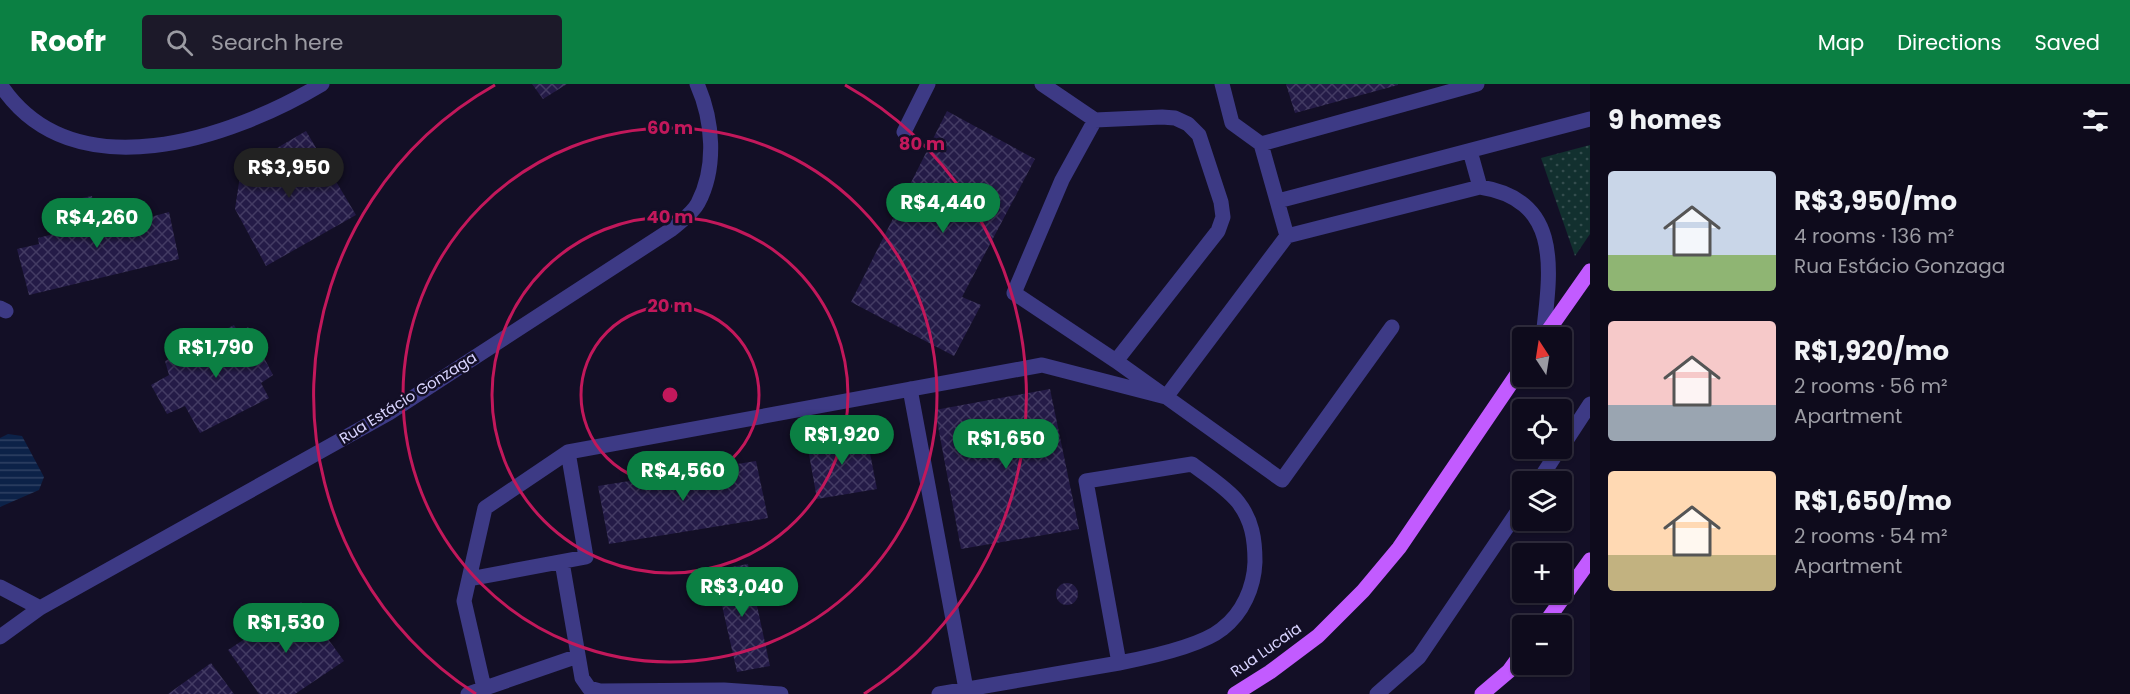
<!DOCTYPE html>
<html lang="en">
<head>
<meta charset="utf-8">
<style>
	body { margin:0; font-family:Poppins,sans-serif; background:#1c1929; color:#f1f3f6; height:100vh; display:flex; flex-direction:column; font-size:22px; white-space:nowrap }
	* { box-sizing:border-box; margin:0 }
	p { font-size:20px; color:#9b9ba3 }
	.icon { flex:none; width:33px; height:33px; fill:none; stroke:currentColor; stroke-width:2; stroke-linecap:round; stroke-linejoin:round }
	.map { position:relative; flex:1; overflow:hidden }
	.sheet { display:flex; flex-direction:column; background:#0e0b1c; width:540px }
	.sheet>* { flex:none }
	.needle { width:39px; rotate:348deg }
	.fabs { position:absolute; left:1512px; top:243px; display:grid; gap:12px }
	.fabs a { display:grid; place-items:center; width:60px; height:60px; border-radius:6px; background:#0e0b1c; box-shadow:0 2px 4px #0004,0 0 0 2px #2e2b3b; font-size:30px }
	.price { position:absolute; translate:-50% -51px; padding:0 14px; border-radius:21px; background:#0b8043; color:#fff; font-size:20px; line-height:39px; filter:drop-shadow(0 2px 3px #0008) }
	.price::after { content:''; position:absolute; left:50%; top:36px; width:18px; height:14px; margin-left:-9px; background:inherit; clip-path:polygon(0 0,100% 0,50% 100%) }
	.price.selected { background:#222; color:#fff }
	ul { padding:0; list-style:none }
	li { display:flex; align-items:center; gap:18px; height:150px; padding:0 18px }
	li span { display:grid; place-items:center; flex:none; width:168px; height:120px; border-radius:6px; color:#555 }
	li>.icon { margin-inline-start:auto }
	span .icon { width:72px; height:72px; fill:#fffc; stroke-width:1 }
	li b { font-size:26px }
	h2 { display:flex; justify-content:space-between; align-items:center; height:72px; padding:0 18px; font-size:26px }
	header { display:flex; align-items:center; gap:36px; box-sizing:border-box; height:84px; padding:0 30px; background:#0b8043; color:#fff }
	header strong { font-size:28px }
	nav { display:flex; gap:33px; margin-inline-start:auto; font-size:21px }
	.search { width:420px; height:54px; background:#1c1929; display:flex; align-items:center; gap:15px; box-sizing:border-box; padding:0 21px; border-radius:6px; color:#9b9ba3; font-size:22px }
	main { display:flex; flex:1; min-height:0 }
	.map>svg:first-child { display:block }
	.park { fill:url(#park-dots) }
	.water { fill:url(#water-rules) }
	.building { fill:url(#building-cross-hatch) }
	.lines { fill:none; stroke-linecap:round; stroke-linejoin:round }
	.service { stroke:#3d3a85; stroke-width:15 }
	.minor { stroke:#3d3a85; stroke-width:15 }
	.primary { stroke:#c25bff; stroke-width:15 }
	.ring { fill:none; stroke:#c2185b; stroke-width:3 }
	.labels { text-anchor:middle; stroke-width:5; stroke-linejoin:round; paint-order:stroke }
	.street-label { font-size:15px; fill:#d9d4ff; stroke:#130f26 }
	.centre { fill:#c2185b; stroke:#130f26; stroke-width:3 }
	.ring-label { font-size:18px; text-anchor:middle; font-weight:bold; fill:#c2185b; stroke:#130f26; stroke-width:5; stroke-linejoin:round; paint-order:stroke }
</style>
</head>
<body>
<header>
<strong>Roofr</strong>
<div class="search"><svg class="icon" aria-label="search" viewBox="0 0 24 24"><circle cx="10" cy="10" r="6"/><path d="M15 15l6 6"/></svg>Search here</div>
<nav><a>Map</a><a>Directions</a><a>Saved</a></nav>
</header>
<main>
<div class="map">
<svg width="1590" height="610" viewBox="0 0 1590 610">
	<defs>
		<pattern id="park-dots" width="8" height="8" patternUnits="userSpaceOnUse" patternTransform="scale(1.5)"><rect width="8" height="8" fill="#12302f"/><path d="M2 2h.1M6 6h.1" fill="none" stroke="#344d4e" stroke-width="1.8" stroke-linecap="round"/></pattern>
		<pattern id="water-rules" width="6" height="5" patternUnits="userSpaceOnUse" patternTransform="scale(1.5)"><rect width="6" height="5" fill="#0c2248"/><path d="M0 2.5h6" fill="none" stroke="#2f4163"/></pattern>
		<pattern id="building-cross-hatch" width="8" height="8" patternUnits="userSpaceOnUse" patternTransform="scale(1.5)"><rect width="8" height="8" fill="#241b47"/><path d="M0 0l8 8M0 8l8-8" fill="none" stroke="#433b63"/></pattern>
	</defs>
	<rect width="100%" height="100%" fill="#130f26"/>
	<!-- park -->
	<path class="park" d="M1590,61v89l-15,22 -34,-98z"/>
	<!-- water -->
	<path class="water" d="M8,350l14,2 22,41 -5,13 -39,17v-69z"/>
	<!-- building -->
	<path class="building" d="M532,0h35l-24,15z
		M1286,0h112v1l-103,28z
		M947,27l88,48 -73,138 19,8 -27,51 -103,-54z
		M306,47l50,84 -90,51 -31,-57 6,-40z
		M92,112l4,20 15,-3 2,5 32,-6 2,6 22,-6 10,47 -150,36 -12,-46 22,-5 -1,-6 31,-8 -1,-7 14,-4 -5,-20z
		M234,241l4,8 10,-6 25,48 -12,8 8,15 -69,35 -15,-27 -18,8 -16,-29 18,-10 -4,-14z
		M1050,305l29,140 -118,20 -26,-139z
		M866,349l11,56 -60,10 -10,-56z
		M756,377l12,57 -159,26 -11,-58z
		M748,480l22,102 -33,6 -23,-102z
		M1056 510a11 11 0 1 1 22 0a11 11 0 1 1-22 0Z
		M301,518l43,59 -49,33h-36l-31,-44z
		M211,579l23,31h-66z"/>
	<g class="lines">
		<!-- service -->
		<path class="service" d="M1042,0l53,36 -33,60 -48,113 102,68 166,119 110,-153
			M1222,0l10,39 29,21 26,92
			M1095,36l67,-3 13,1 13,6 11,11 22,67 2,15 -5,14 -102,130
			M904,48l24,-48
			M1261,60l216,-60
			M1470,67l10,36
			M1278,117l312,-82
			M0,224l6,3
			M910,305l56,300
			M1166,313l121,-161 193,-49c84,13 70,86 63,150
			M1562,363l28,-43
			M1538,398l22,-34
			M562,478l20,116 7,10 11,3 124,-1 57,4
			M469,495l117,-22 -18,-105 474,-87 124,32
			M484,604l-20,-87 21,-93 83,-56
			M468,610l110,-38
			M939,610l180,-31c26,-5 82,-17 103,-34 21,-16 32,-42 33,-67 0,-23 -3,-42 -17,-60 -11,-14 -32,-27 -46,-38l-106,17 33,182
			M1377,610l42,-37 103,-152"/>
		<!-- minor -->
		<path class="minor" d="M0,0c72,110 232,54 322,0
			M0,503l40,21
			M0,553l40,-29 349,-195 283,-184c9,-8 21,-16 26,-26 19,-36 15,-83 -1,-119"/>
		<!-- primary -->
		<path class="primary" d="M1543,254l47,-67
			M1543,542l47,-66
			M1235,610l35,-22 48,-36 45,-45 36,-43 123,-181
			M1482,610l27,-23 13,-18"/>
	</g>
	<!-- distance rings -->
	<g class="ring">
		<circle cx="670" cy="311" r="89"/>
		<circle cx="670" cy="311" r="178"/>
		<circle cx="670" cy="311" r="267"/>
		<path d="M476 610A356 356 0 0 1 495 1M845 1A356 356 0 0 1 864 610"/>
	</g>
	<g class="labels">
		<!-- street labels -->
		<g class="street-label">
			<text transform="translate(408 314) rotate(-32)" y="5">Rua Estácio Gonzaga</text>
			<text transform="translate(1266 566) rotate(-35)" y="5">Rua Lucaia</text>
		</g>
	</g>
	<circle cx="670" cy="311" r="9" class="centre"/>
	<g class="ring-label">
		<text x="670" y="50">60 m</text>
		<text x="922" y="66">80 m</text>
		<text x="670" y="139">40 m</text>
		<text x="670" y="228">20 m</text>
	</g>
</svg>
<div class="fabs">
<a><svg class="needle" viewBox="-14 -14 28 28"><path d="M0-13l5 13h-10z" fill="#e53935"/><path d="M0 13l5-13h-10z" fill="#9b9ba3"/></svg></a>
<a><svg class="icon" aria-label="locate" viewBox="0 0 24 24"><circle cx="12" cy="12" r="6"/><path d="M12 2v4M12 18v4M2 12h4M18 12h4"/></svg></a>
<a><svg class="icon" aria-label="layers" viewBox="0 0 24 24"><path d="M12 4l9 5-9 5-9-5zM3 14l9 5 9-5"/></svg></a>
<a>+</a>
<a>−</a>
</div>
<b class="price selected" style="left:289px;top:115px">R$3,950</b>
<b class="price" style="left:943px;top:150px">R$4,440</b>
<b class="price" style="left:97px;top:165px">R$4,260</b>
<b class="price" style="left:216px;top:295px">R$1,790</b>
<b class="price" style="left:842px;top:382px">R$1,920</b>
<b class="price" style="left:1006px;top:386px">R$1,650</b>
<b class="price" style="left:683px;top:418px">R$4,560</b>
<b class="price" style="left:742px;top:534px">R$3,040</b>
<b class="price" style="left:286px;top:570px">R$1,530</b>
</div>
<section class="sheet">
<h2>9 homes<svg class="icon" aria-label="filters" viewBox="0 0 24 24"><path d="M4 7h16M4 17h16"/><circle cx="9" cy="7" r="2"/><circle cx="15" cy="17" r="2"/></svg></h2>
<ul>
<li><span style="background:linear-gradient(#c9d6e8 70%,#8fb573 0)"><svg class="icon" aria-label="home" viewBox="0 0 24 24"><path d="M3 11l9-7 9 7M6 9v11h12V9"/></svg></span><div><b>R$3,950/mo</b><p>4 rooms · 136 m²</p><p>Rua Estácio Gonzaga</p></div></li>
<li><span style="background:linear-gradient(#f6c9c9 70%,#9aa5b1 0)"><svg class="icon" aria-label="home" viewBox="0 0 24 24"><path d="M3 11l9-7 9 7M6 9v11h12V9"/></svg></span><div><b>R$1,920/mo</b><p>2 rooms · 56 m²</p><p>Apartment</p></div></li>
<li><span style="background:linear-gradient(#ffd9b3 70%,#c2b280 0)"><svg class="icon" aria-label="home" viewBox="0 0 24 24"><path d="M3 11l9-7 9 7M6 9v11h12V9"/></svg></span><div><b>R$1,650/mo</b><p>2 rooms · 54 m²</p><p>Apartment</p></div></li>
</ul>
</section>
</main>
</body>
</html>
